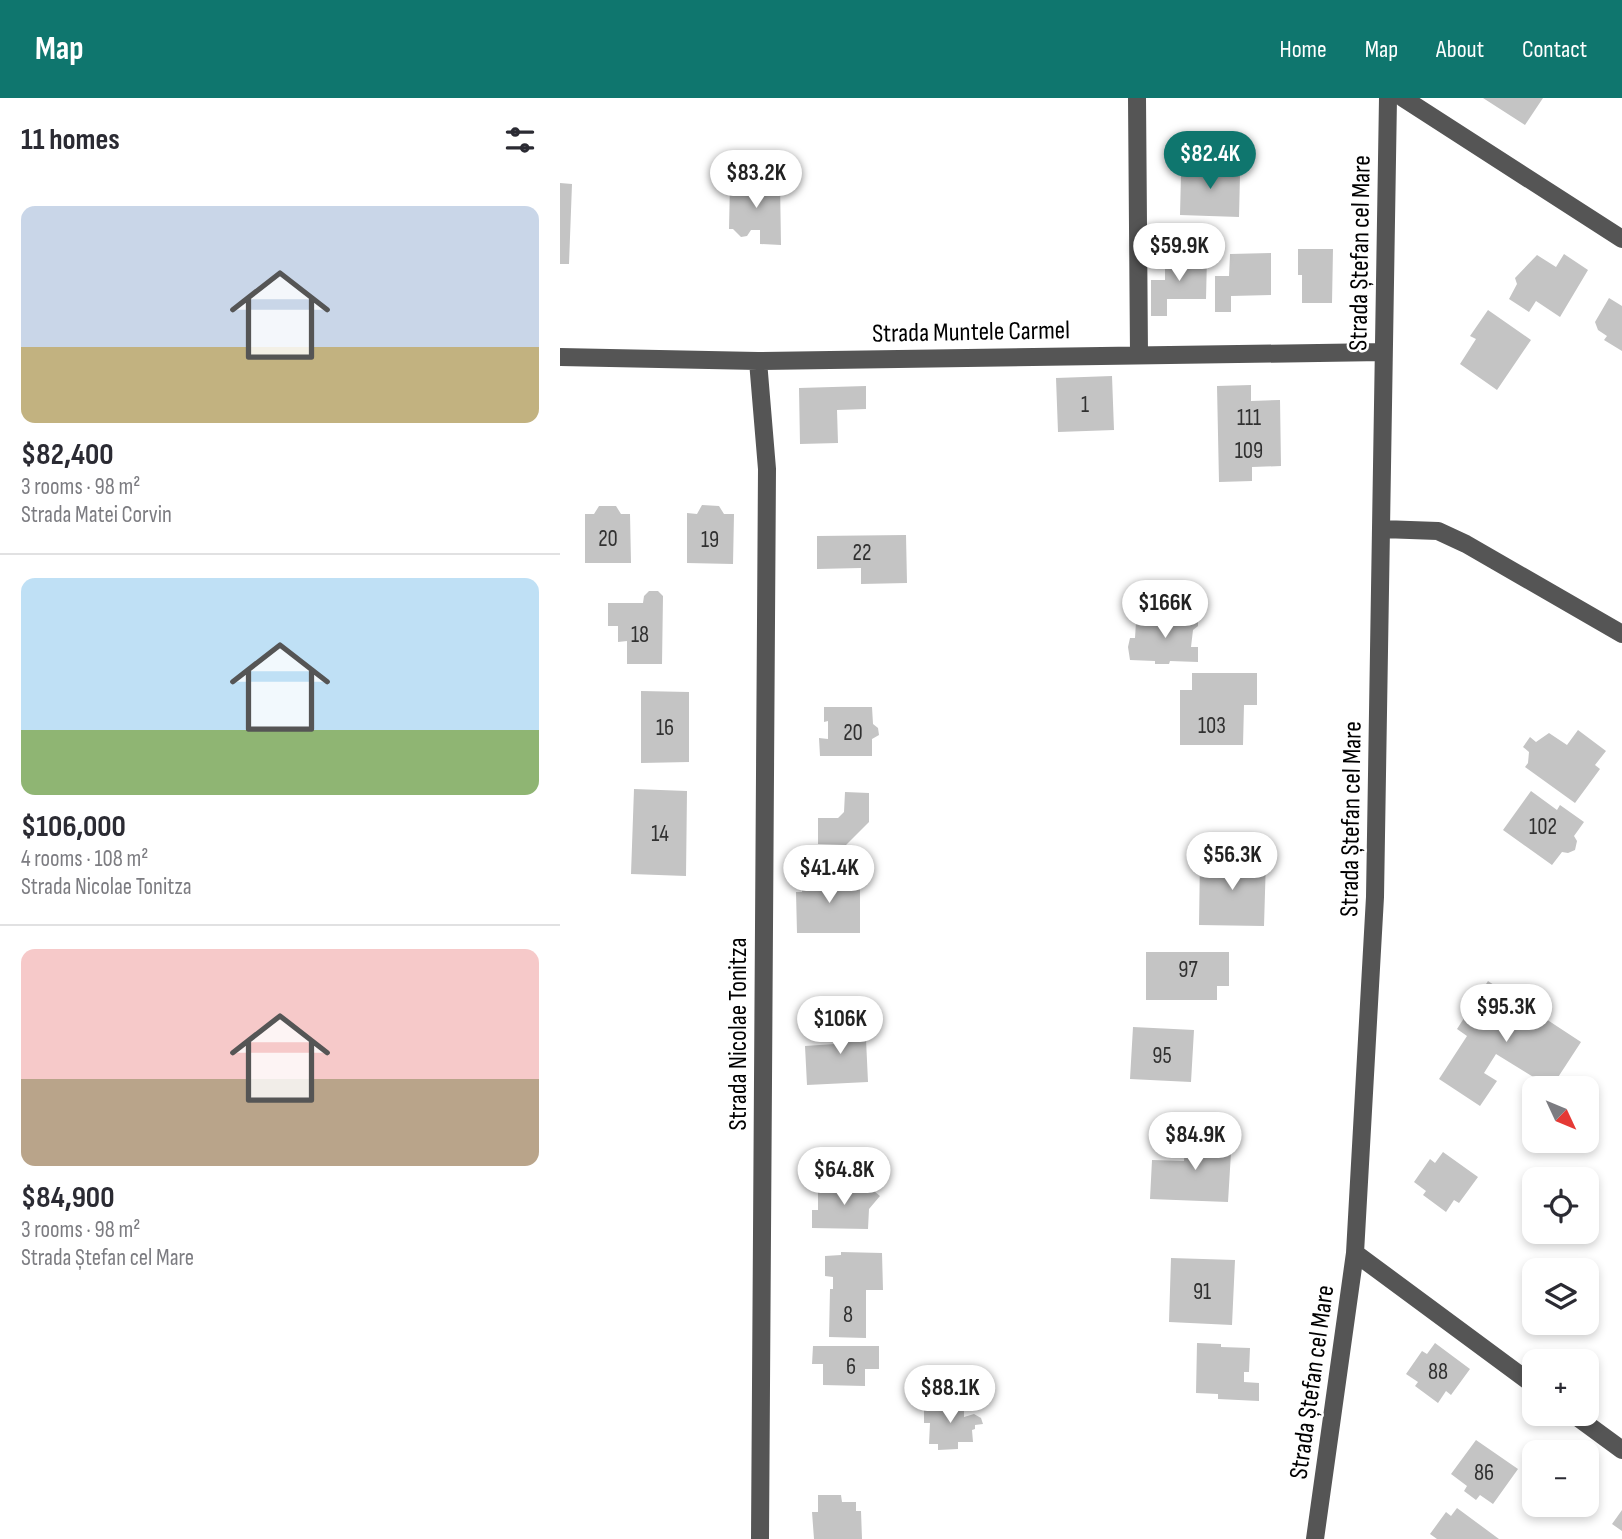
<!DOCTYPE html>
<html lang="en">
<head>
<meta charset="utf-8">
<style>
	body { margin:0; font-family:"Sofia Sans Condensed",sans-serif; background:#f2f2f3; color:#2b2b33; height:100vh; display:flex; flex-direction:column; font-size:26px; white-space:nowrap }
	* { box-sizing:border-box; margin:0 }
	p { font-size:23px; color:#7c7c81 }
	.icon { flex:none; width:38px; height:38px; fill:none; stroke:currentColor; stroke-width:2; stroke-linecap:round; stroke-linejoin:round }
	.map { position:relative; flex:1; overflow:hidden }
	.drawer { display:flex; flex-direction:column; background:#fff; width:560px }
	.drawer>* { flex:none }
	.needle { width:46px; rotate:134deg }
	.fabs { position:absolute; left:962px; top:978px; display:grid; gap:14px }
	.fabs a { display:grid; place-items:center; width:77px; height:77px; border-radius:14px; background:#fff; box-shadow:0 4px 10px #0003; font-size:35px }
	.price { position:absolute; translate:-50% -60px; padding:0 16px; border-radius:24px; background:#fff; color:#222; font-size:23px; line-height:46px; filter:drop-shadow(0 2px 4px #0008) }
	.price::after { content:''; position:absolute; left:50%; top:42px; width:21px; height:16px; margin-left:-10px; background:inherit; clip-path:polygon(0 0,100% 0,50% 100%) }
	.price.active { background:#0f766e; color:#fff }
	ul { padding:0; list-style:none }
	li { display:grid; align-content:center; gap:14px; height:371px; padding:0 21px }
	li+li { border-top:2px solid #e1e1e2 }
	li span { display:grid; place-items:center; height:217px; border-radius:14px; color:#555 }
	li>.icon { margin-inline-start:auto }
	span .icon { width:126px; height:126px; fill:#fffc; stroke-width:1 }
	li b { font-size:30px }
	h2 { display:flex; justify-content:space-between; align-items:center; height:84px; padding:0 21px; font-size:30px }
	header { display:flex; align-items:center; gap:42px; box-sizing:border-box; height:98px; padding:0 35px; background:#0f766e; color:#fff }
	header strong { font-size:33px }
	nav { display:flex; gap:38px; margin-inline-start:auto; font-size:24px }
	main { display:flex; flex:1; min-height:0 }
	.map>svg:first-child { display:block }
	.building { fill:#c4c4c4 }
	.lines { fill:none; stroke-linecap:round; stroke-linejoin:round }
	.minor { stroke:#555; stroke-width:18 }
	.labels { text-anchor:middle; stroke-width:5; stroke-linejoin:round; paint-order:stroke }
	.number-label { font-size:23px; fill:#313131 }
	.street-label { font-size:26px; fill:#000; stroke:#fff }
</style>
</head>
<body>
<header>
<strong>Map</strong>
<nav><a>Home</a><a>Map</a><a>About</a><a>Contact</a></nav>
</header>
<main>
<section class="drawer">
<h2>11 homes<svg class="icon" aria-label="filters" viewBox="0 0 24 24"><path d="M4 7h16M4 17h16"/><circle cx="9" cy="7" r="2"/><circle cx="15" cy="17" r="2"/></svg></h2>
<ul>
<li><span style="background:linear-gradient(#c9d6e8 65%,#c2b280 0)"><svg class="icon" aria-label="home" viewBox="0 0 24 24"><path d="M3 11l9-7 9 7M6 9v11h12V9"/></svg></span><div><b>$82,400</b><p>3 rooms · 98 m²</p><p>Strada Matei Corvin</p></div></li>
<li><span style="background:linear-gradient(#bfe0f5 70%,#8fb573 0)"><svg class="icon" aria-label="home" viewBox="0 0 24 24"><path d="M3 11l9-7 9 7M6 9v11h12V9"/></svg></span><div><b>$106,000</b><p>4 rooms · 108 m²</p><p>Strada Nicolae Tonitza</p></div></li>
<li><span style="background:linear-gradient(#f6c9c9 60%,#b9a48a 0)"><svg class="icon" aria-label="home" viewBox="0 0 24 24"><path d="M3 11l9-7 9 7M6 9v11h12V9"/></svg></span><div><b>$84,900</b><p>3 rooms · 98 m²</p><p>Strada Ștefan cel Mare</p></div></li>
</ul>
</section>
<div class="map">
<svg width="1062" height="1441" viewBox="0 0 1062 1441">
	<rect width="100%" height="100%" fill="#fff"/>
	<!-- building -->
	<path class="building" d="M923,0h60l-18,27z
		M639,59h23v18h18l-1,42 -59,-2 1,-41h17z
		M170,84l50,1 1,62 -21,-1v-14h-9l-4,6 -6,1 -8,-8h-4z
		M0,85l12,1 -3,80h-9z
		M738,151h35l-1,54h-30v-28h-4z
		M711,155v42l-40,1v16h-16v-36h14l1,-22z
		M1004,156l24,16 -28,47 -24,-16 -7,11 -20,-13 8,-15 -2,-6 22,-23 19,12z
		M647,159l-1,42h-39v17h-16v-36h14v-22z
		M1049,200l13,8v45l-18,-11 3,-4 -9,-6 -3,-8z
		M928,212l43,30 -34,50 -37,-26 16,-25 -6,-3z
		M552,278l2,54 -56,2 -2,-54z
		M691,287v16l29,-1 1,66 -29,1v14l-33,1 -2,-96z
		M306,288v23l-29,1 1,33 -38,1 -1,-56z
		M142,407l17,1 5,8h10l-1,50 -46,-1v-50l10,1z
		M39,408h17l5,8h9l1,49h-46v-49h9z
		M346,437l1,48 -46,1v-16l-44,1v-33z
		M89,493h9l5,5 -1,68h-35v-23l-9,1v-16h-10v-23h35l1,-7z
		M623,513h9l6,6v9l-5,4 -2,17h7v15l-28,-1 -1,3h-14v-3l-25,-1 -2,-13 2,-9h5l1,-16 20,1v-5h21z
		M632,575h65v32h-13l-1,40h-63v-55h12z
		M81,593l48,1v70l-48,1z
		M264,609h48l1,17 5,4 1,7 -7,4v17h-52l-1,-18 9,1v-18l-4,1z
		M1018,632l28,21 -11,14 5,4 -25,34 -50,-36 3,-4 1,-11 -6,-5 7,-10 6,5 13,-9 18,12z
		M74,691l53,2 -1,85 -55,-2z
		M971,693l26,19 3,-5 24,17 -10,14 3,5 -2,9 -7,3 -6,-1 -10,13 -49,-35z
		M285,694l24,1v29l-23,23 -28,-1v-26h20l6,-6z
		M640,760l66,1 -2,67 -65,-1z
		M257,775l15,4 28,-2v58h-63l-1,-41h6l1,-14z
		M586,854h83v34h-12v14h-71z
		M928,883l93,61 -30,46 -55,-34 -12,19 13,8 -17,25 -41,-27 28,-43 -10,-7z
		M305,920l3,64 -61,3 -2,-39 30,-2 -2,-25z
		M573,929l61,3 -3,52 -61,-3z
		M626,1036l46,2 -4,66 -78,-3 2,-39 32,1z
		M883,1054l35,25 -19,26 -5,-3 -8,12 -23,-17 3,-4 -12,-9 16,-23 5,4z
		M258,1088h50l12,10 -11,13 -1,20 -56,-1v-18h6z
		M281,1154l41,1 1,37h-17v48l-37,-1 1,-48h3v-12l-8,-1v-20l16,-1z
		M611,1160l64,2 -3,65 -63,-3z
		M637,1245l24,1v3l29,1 -1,24h-5v10l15,1v18l-41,-2v-5l-22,-1z
		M875,1245l35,26 -19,26 -5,-4 -8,12 -23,-17 3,-4 -12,-8 16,-23 5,3z
		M253,1248h66v23h-14v17l-42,-1v-21h-11z
		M374,1303h12v5h18v11l10,-3 7,4 2,6 -8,1v4l-3,1 1,12h-15v7l-20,1v-6h-9l1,-21h-6v-17h9z
		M916,1342l42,29 -25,35 -13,-9 -4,5 -12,-9 3,-5 -16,-12z
		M258,1397h23l1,7h14v9h5l1,28h-48l-2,-27h6z
		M897,1410l42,31h-62l-7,-5 16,-22 5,4z
		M1062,1412v21l-10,-7z"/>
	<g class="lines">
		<!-- minor -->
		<path class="minor" d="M577,0l2,256
			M843,0l219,141
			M0,259l198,4 625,-9
			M198,263l9,108 -7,1070
			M822,431l56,2 28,13 156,90
			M795,1155l180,133
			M1013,1316l49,36
			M755,1441l40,-286 20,-356 13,-799"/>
	</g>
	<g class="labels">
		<!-- number labels -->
		<g class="number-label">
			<text x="525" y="314">1</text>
			<text x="689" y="327">111</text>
			<text x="689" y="360">109</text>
			<text x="48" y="448">20</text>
			<text x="150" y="449">19</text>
			<text x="302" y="462">22</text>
			<text x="80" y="544">18</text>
			<text x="652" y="635">103</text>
			<text x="105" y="637">16</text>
			<text x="293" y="642">20</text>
			<text x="983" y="736">102</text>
			<text x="100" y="743">14</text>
			<text x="628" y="879">97</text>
			<text x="602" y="965">95</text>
			<text x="642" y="1201">91</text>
			<text x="288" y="1224">8</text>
			<text x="291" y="1276">6</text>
			<text x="878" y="1281">88</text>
			<text x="924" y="1382">86</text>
		</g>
		<!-- street labels -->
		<g class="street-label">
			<text transform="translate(799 155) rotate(-89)" y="9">Strada Ștefan cel Mare</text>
			<text transform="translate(411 233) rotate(-1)" y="9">Strada Muntele Carmel</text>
			<text transform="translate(790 721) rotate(-89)" y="9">Strada Ștefan cel Mare</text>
			<text transform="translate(177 936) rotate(-90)" y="9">Strada Nicolae Tonitza</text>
			<text transform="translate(751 1284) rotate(-82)" y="9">Strada Ștefan cel Mare</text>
		</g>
	</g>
</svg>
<div class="fabs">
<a><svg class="needle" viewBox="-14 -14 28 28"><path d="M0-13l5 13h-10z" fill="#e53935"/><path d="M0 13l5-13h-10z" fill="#7c7c81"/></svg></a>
<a><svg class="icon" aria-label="locate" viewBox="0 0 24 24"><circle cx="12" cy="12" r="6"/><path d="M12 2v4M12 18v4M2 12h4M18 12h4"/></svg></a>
<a><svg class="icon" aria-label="layers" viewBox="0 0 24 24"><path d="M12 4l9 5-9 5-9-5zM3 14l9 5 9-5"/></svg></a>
<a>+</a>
<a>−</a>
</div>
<b class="price active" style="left:650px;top:93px">$82.4K</b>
<b class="price" style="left:196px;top:112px">$83.2K</b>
<b class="price" style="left:619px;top:185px">$59.9K</b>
<b class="price" style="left:605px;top:542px">$166K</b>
<b class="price" style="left:672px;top:794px">$56.3K</b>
<b class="price" style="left:269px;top:807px">$41.4K</b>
<b class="price" style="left:946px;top:946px">$95.3K</b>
<b class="price" style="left:280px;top:958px">$106K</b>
<b class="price" style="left:635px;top:1074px">$84.9K</b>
<b class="price" style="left:284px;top:1109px">$64.8K</b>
<b class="price" style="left:390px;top:1327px">$88.1K</b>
</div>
</main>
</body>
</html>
